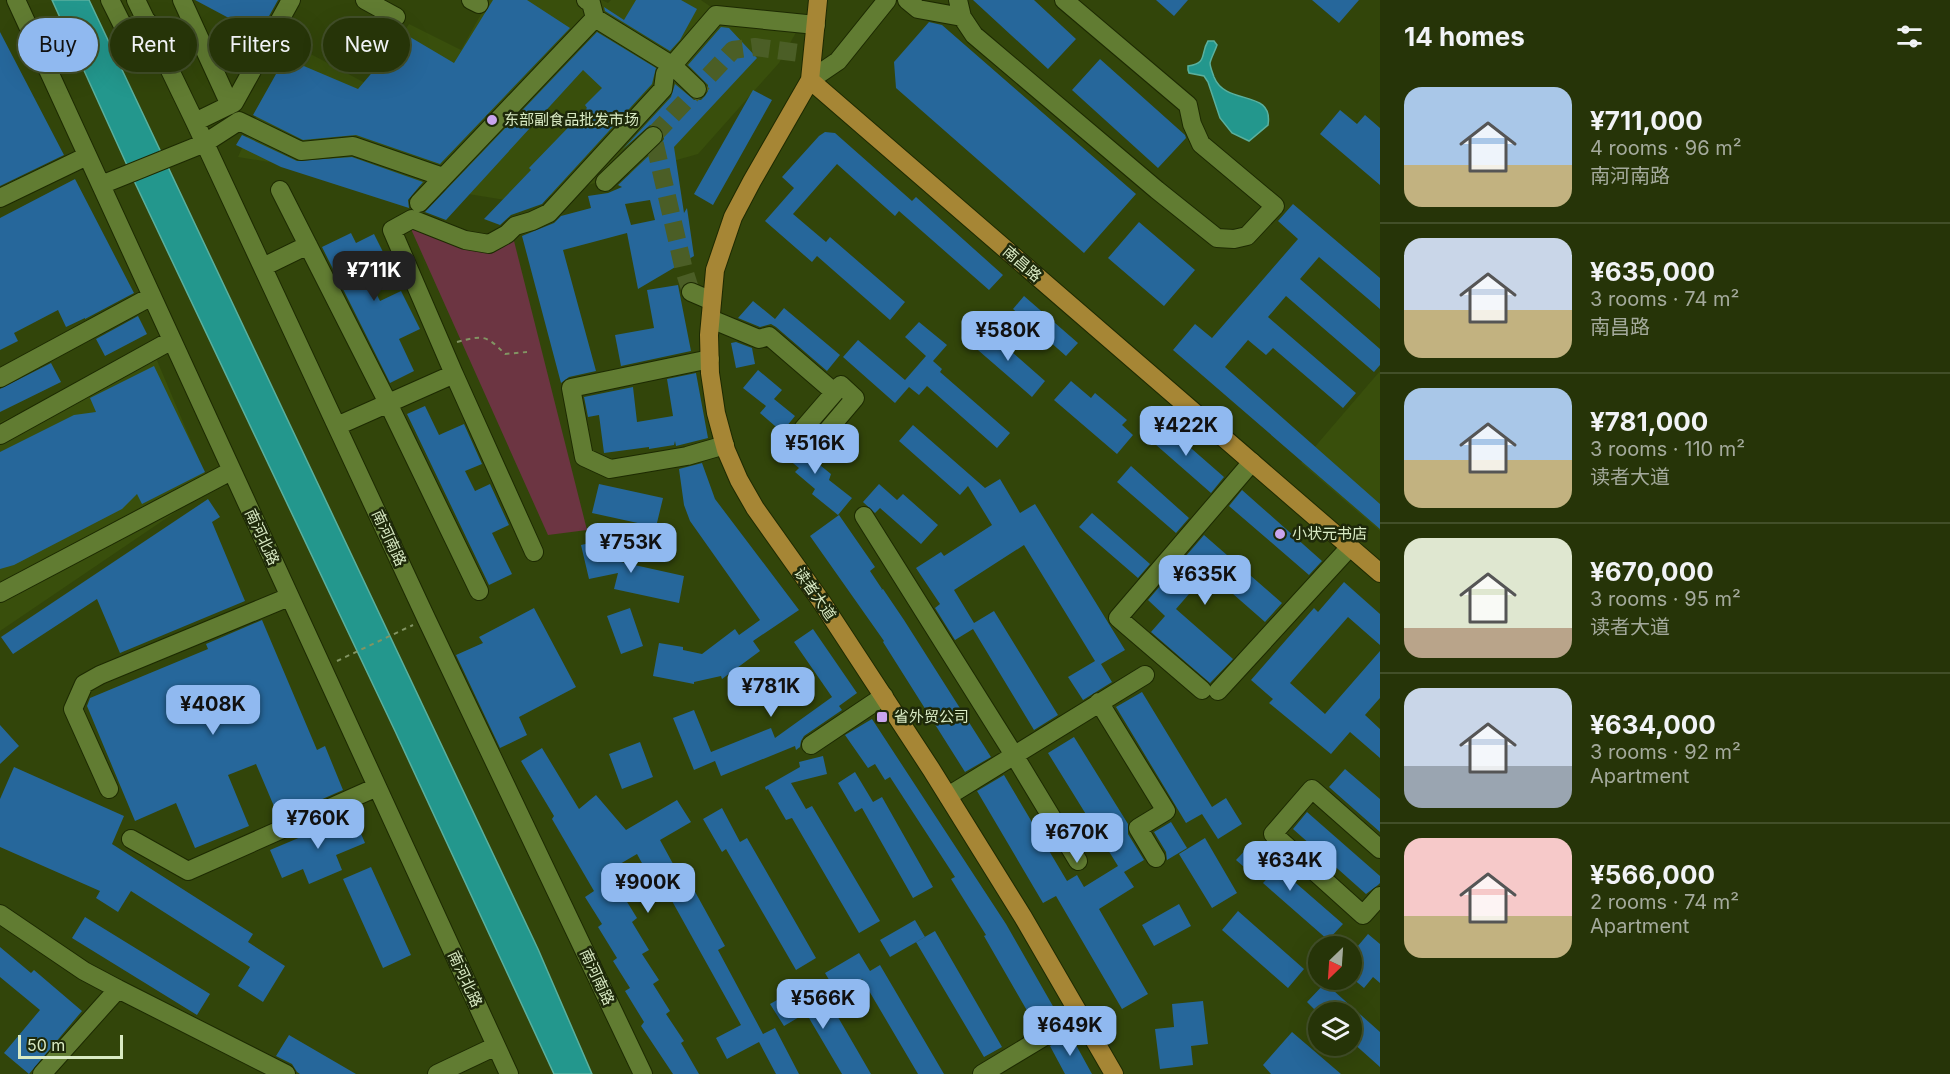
<!DOCTYPE html>
<html lang="en">
<head>
<meta charset="utf-8">
<style>
	body { margin:0; font-family:Inter,"Noto Sans SC",sans-serif; background:#2e3c12; color:#f1f3f6; height:100vh; display:flex; flex-direction:column; font-size:22px; white-space:nowrap }
	* { box-sizing:border-box; margin:0 }
	p { font-size:20px; color:#a4aa9c }
	.icon { flex:none; width:33px; height:33px; fill:none; stroke:currentColor; stroke-width:2; stroke-linecap:round; stroke-linejoin:round }
	.map { position:relative; flex:1; overflow:hidden }
	.panel { display:flex; flex-direction:column; background:#263408; width:570px }
	.panel>* { flex:none }
	.guide { position:absolute; left:18px; top:18px; width:570px; height:54px; display:flex; gap:12px }
	.needle { width:39px; rotate:205deg }
	.controls { position:absolute; left:1308px; top:936px; display:grid; gap:12px }
	.controls a { display:grid; place-items:center; width:54px; height:54px; border-radius:50%; background:#263408; box-shadow:0 6px 24px #0002,0 0 0 2px #424f29; font-size:30px }
	.scale { position:absolute; left:18px; bottom:15px; width:105px; box-sizing:border-box; padding-left:6px; border:3px solid #d9eac4; border-top:0; font-size:16px; line-height:21px; white-space:nowrap; color:#d9eac4; -webkit-text-stroke:4px #1e290a; paint-order:stroke }
	.price { position:absolute; translate:-50% -51px; padding:0 14px; border-radius:12px; background:#90b9f0; color:#111; font-size:20px; line-height:39px; filter:drop-shadow(0 2px 3px #0008) }
	.price::after { content:''; position:absolute; left:50%; top:36px; width:18px; height:14px; margin-left:-9px; background:inherit; clip-path:polygon(0 0,100% 0,50% 100%) }
	.price.selected { background:#222; color:#fff }
	ul { padding:0; list-style:none }
	li { display:flex; align-items:center; gap:18px; height:150px; padding:0 24px }
	li+li { border-top:2px solid #424f29 }
	li span { display:grid; place-items:center; flex:none; width:168px; height:120px; border-radius:18px; color:#555 }
	li>.icon { margin-inline-start:auto }
	span .icon { width:72px; height:72px; fill:#fffc; stroke-width:1 }
	li b { font-size:26px }
	h2 { display:flex; justify-content:space-between; align-items:center; height:72px; padding:0 24px; font-size:26px }
	.tag { padding:0 21px; border-radius:27px; background:#263408; box-shadow:0 6px 24px #0002,0 0 0 2px #424f29; font-size:21px; line-height:54px }
	.tag.selected { background:#90b9f0; color:#111 }
	main { display:flex; flex:1; min-height:0 }
	.map>svg:first-child { display:block }
	.built { fill:#394f0c }
	.green { fill:#6c3542 }
	.water { fill:#23978d; stroke:#5ab09e; stroke-width:1.5 }
	.building { fill:#26679b; fill-rule:evenodd }
	.lines { fill:none; stroke-linecap:round; stroke-linejoin:round }
	.minor-tunnel { stroke:#4b5e26; stroke-width:18; stroke-dasharray:18 9; stroke-linecap:butt }
	.minor-casing { stroke:#1d2a02; stroke-width:20 }
	.major-casing { stroke:#1d2a02; stroke-width:20 }
	.path { stroke:#829463; stroke-width:2; stroke-dasharray:4.5 4.5; stroke-linecap:butt }
	.minor { stroke:#617c32; stroke-width:18 }
	.major { stroke:#a68635; stroke-width:18 }
	.poi-dot { fill:#c9a5ee; stroke:#1e290a; stroke-width:2 }
	.labels { text-anchor:middle; stroke-width:5; stroke-linejoin:round; paint-order:stroke }
	.poi-label { font-size:15px; fill:#d9eac4; stroke:#1e290a; text-anchor:start }
	.street-label { font-size:15px; fill:#d9eac4; stroke:#1e290a }
</style>
</head>
<body>
<main>
<div class="map">
<svg width="1380" height="1074" viewBox="0 0 1380 1074">
	<rect width="100%" height="100%" fill="#32450a"/>
	<!-- built -->
	<path class="built" d="M489,0h113l6,3 3,-3h90l13,9 90,9 -25,45 -81,91 -174,49 -286,-46 52,-114 79,42 40,-61 52,26z
		M153,351l58,137 -211,143v-209z
		M1380,371v160l-79,-68z"/>
	<!-- green -->
	<path class="green" d="M411,229l73,12 29,-4 74,293 -39,5z"/>
	<!-- water -->
	<path class="water" d="M52,0h37l449,949 54,125h-38l-159,-343 -259,-546z
		M1208,41h6l3,4c-2,6 -6,13 -7,18 0,4 3,11 4,14 12,30 60,11 54,48l-19,16 -17,-8 -12,-15 -12,-36 -4,-6 -15,-3 -1,-3v-4c20,-3 12,-12 20,-25z"/>
	<!-- building -->
	<path class="building" d="M195,0h83l-19,34z
		M493,0h34l43,28 -130,136 -84,-29 -53,5 -50,-25 32,-57 73,31 47,-55 49,29z
		M636,0h45l16,9 -17,31 -10,11 -65,-40 -1,-4 20,13z
		M973,0h61l42,39 -28,30z
		M1156,0h32l-14,16z
		M1312,0h47l-20,23z
		M929,22l13,3 194,169 -52,59 -188,-165 -2,-26z
		M721,27l8,1 28,30 -83,89 10,66 3,-5 7,48 -56,33 -11,-56 -64,17 33,121 -27,6 -8,6 -39,-147 32,-13 7,-7 30,-8 -3,-12 20,-3 14,-6 -4,-2 43,-41 3,-5v-6l-7,-8h-7l-27,24 48,-52 4,-13 19,16h7l4,-4 3,-5v-6l-20,-20zM650,200l5,20 -24,5 -6,-21z
		M0,32l64,123 -64,31z
		M597,32l59,36 -4,16 -110,120 -31,11 -11,10 -16,-6 47,-49 -2,-2 58,-60 -2,-3 17,-17 -19,-18 -137,150 -21,-8z
		M1100,59l85,76 1,3 -28,30 -86,-78z
		M753,90l19,10 -59,105 -19,-11z
		M1340,110l17,14 8,-9 15,13v57l-60,-51z
		M825,132l10,1 77,68 4,-4 87,78 -14,15 -90,-79 -4,5 -58,-52 -44,50 33,28 4,-5 75,65 -15,18 -73,-64 -5,6 -47,-41 29,-33 -12,-11 37,-41z
		M242,135l55,26 55,-4 71,25 -15,18 1,8 -128,-41 -45,-22z
		M75,179l59,114 -49,26v-1l-19,9 -8,-17 -44,23 4,8 -18,9v-132z
		M1293,204l87,74v31l-61,-52 -19,22 80,70v16l-6,7 -88,-76 -18,21 88,76 -13,15 -70,-60 -7,7 -18,-15 -23,27 155,137v25l-207,-179 22,-26 17,14 86,-99 -20,-18z
		M1139,222l56,48 -31,36 -56,-48z
		M351,233l5,10 18,-9 15,30 -22,11 13,26 21,-10 19,38 -21,10 15,32 -24,12 -68,-136z
		M678,285l13,66 -70,15 -6,-31 39,-7 -7,-38z
		M1024,296l54,47 -12,13 -53,-47z
		M753,301l22,18 9,-11 56,47 -13,16 -51,-44 -5,-3 -11,3 -22,-9z
		M138,316l9,18 -42,22 -9,-17z
		M919,322l28,23 -14,16 9,8 -2,3 70,61 -13,15 -70,-62 -8,9 -10,-8 -14,16 -52,-46 15,-17 47,40 21,-24 -21,-19z
		M985,328l60,53 -13,16 -61,-53z
		M736,342l16,6 3,16 -19,4 -5,-25z
		M51,363l10,19 -61,30v-23z
		M154,366l51,106 -63,32 -5,-10 -15,15 -108,56 -14,4v-117l74,-37 22,-3 -6,-14z
		M758,370l24,20 -8,9 21,17 -13,16 -22,-19 6,-7 -23,-18z
		M696,373l12,65 -32,8 -1,-5 -1,4 -25,4v-2l-45,6 -5,-38 -11,2 -4,-20 49,-10 4,35 36,-6 -6,-37z
		M1071,381l20,17 4,-5 32,27 -5,5 11,10 -16,19 -63,-54z
		M425,406l14,29 25,-11 18,40 -17,7 10,20 15,-7 19,41 -17,8 20,41 -23,11 -82,-171z
		M1160,421l64,56 -13,16 -64,-56z
		M913,425l72,63 15,-9 20,34 15,-9 90,146 -24,14 11,18 -29,18 -15,-23 27,-16 -71,-116 -70,45 20,33 20,-12 64,104 -24,15 -61,-101 -18,11 -20,-32 5,-4 -24,-36 25,-16 3,4 48,-31 -24,-39 -8,9 -61,-54z
		M791,434l14,12 3,6 4,2 -2,3 21,17 -2,6 23,18 -14,17 -26,-21 3,-5 -20,-17 4,-4 -22,-18z
		M702,463l13,36 84,111 -46,31 7,10 -38,28 -1,-3 -27,6v2l-41,-8 6,-33 24,4v3l19,4 33,-25 4,6 21,-15 -70,-99 -6,-16 -5,-36z
		M1131,466l58,52 -13,15 -59,-51z
		M599,484l64,14 -7,29 -64,-14z
		M879,484l18,16 6,-6 35,31 -17,19 -41,-36 -5,5 -12,-11z
		M1242,490l80,71 -13,14 -80,-69z
		M208,499l12,18 -8,5 33,79 -125,52 -23,-54 -84,55 -12,-17z
		M1092,513l58,51 -12,14 -59,-51z
		M839,515l36,52 -5,4 12,18 -1,1 2,-1 21,31 87,137 -26,15 -82,-130 1,-1 -74,-105z
		M1204,535l78,68 -17,19 -57,-50 -32,37 57,50 -23,24 -59,-51 14,-16 -17,-16z
		M607,539l5,21 72,16 -5,27 -65,-14 4,-16 -29,6 -8,-34z
		M1344,582l36,32v31l-32,-28 -58,66 35,31 55,-63v47l-15,17 15,14v29l-30,-26 -19,22 -62,-51 4,-4 -22,-19 63,-72 4,4z
		M534,608l42,79 -57,30 8,18 -27,13 -44,-93 27,-12 -4,-6z
		M630,608l13,38 -22,8 -14,-38z
		M262,620l55,130 8,-4 18,44 -64,28 -23,-54 -28,11 21,51 -54,22 -19,-45 -41,18 -48,-115 3,-8 118,-49 -2,-5z
		M813,629l44,64 -18,13 3,4 -38,26 -3,5 -1,6 -4,3 -1,-4 -74,30 -6,-15 -21,9 -21,-52 21,-8 17,42 60,-24 4,10 57,-41 -38,-55z
		M1142,692l70,115 14,-9 16,26 -24,15 -16,-25 -16,9 -70,-116z
		M872,719l134,205 52,91 -21,13 -53,-92 2,-1 -35,-56 4,-2 -65,-100 -5,3 -10,-16 -7,4 -23,-33z
		M0,725l19,21 -19,18z
		M1074,737l54,87v10l16,26 -20,12 10,15 -35,22 49,85 -26,15 -66,-113 -13,7 -66,-112 27,-16 63,106 10,-6 7,12 34,-21 -70,-113z
		M640,742l13,35 -31,12 -13,-35z
		M542,748l37,61 17,-14 30,35 51,-30 14,22 -31,18 23,42 5,-3 37,67 -7,4 45,84 12,-6 24,46h-23l-17,-32 -32,17 -11,-21 25,-13 -74,-133 -7,4 -23,-42 -29,17 29,47 -5,4 17,28 -7,4 17,26 -6,4 17,27 -4,3 18,27 -3,2 18,31h-26l-32,-48 3,-4 -19,-31 5,-3 -17,-27 4,-3 -19,-31 4,-3 -17,-27 9,-6 -42,-72 2,-3 -33,-55z
		M823,756l4,18 -36,9 15,26 6,-3 68,115 -21,12 -67,-115 -6,2 -18,-31 -2,1 -1,-3 35,-20 -1,-5z
		M14,767l110,49 -12,28 141,90 -5,8 37,24 -22,36 -25,-16 12,-19 -119,-76 -13,21 -22,-14 4,-7 -100,-44v-48z
		M1345,769l35,30v33l-51,-45z
		M855,772l18,30 9,-5 51,90 -20,11 -51,-90 -7,4 -17,-29z
		M722,808l18,34 7,-4 69,120 -20,12 -70,-121 -4,3 -19,-33z
		M1307,812l73,64v7l-2,2 -12,9 -73,-65z
		M353,815l12,28 -29,12 6,15 -33,14 -6,-15 -21,9 -12,-28z
		M1171,822l16,26 -20,12 -1,-8 -12,-20z
		M1205,838l32,55 -25,15 -33,-54z
		M1251,844l92,80 -15,16 -65,-57 11,-12 -15,9 -23,-20z
		M371,867l40,88 -28,13 -40,-89z
		M1179,904l12,22 -37,20 -12,-21z
		M1238,911l66,58 -16,19 -66,-58z
		M85,917l125,77 -13,21 -125,-77z
		M915,920l10,17 -35,20 -10,-17z
		M935,931l67,116 -18,10 -68,-115z
		M1368,934l12,10v39l-7,-6 -9,11 -12,-10v-25z
		M0,947l31,26 3,-3 48,41 -53,63 -25,-21 36,-43 -40,-33z
		M859,953l11,18 10,-6 64,109h-26l-56,-95 -25,14 -12,-20z
		M1325,983l55,49v35l-28,-25v-30l-34,1 -11,-11z
		M800,987l13,22 15,-9 43,74h-29l-36,-61 -22,13 -14,-22z
		M1203,1001l5,43 -17,2 2,19 -33,4 -5,-40 19,-2 -2,-23z
		M1292,1032l49,42h-70l-8,-9z
		M1070,1034l22,40h-27l-15,-28z
		M289,1035l67,39h-56l-3,-2 -5,-8 -16,-8z"/>
	<g class="lines">
		<!-- minor-tunnel -->
		<path class="minor-tunnel" d="M691,292l-7,-22 -31,-134 80,-86 22,-3 58,8"/>
		<!-- minor casing -->
		<g class="minor-casing">
			<path id="minor" d="M16,0l493,1074
				M110,0l14,28 23,-7
				M136,0l59,122 231,496 217,456
				M182,0l48,105
				M365,0l31,17
				M471,0l8,4
				M586,0l5,3 4,15 78,48 24,23
				M907,0l11,9 44,8
				M958,0l4,17 12,18 183,155 60,48 17,1 13,-3 28,-30 -74,-62 -9,-20 -4,-19 -124,-105
				M810,80l28,-19 49,-61
				M195,122l39,-19 57,-103
				M605,182l48,-46
				M101,185l104,-42 34,-22 62,30 52,-5 90,31
				M280,190l108,213 91,188
				M0,198l87,-42
				M419,203l176,-185
				M263,267l45,-22
				M691,292l21,9
				M711,319l48,20 10,-3 65,56
				M710,359l-139,29 13,69 26,12 77,-13 38,-11
				M454,374l80,178
				M0,378l152,-82
				M337,426l117,-52 -62,-144 20,-11 53,21 24,4 18,-10 8,-8 17,-5 17,-8 114,-124 2,-15 51,-59 100,10
				M803,429l38,-44 14,13 -39,46
				M0,435l172,-95
				M864,516l150,239 64,106
				M0,593l231,-122
				M1202,690l-84,-72 134,-156
				M1218,691l132,-144
				M1099,702l67,109 -28,17 18,30
				M811,745l73,-49
				M109,789l-36,-80 11,-25 16,-9 189,-78
				M948,796l197,-121
				M131,839l57,32 189,-84
				M1380,849l-68,-60 -39,45 90,81 17,-19
				M0,914l84,57 34,18
				M42,1074l76,-85 168,85
				M437,1074l59,-28
				M982,1074l98,-59"/>
		</g>
		<!-- major casing -->
		<g class="major-casing">
			<path id="major" d="M818,0l-8,80 -58,101 -19,36 -18,53 -6,65 1,38 6,40 10,37 13,30 16,28 66,93 110,168 92,148 91,157
				M810,80l570,493"/>
		</g>
		<!-- path -->
		<path class="path" d="M457,342c27,-7 29,-7 48,12l22,-2
			M337,661l76,-36"/>
		<!-- minor -->
		<use href="#minor" class="minor"/>
		<!-- major -->
		<use href="#major" class="major"/>
	</g>
	<!-- markers -->
	<g class="poi-dot">
		<circle cx="492" cy="120" r="6"/>
		<circle cx="1280" cy="534" r="6"/>
		<rect x="876" y="711" width="12" height="12" rx="3"/>
	</g>
	<g class="labels">
		<!-- poi labels -->
		<g class="poi-label">
			<text x="504" y="125">东部副食品批发市场</text>
			<text x="1292" y="539">小状元书店</text>
			<text x="894" y="722">省外贸公司</text>
		</g>
		<!-- street labels -->
		<g class="street-label">
			<text transform="translate(1022 264) rotate(41)" y="5">南昌路</text>
			<text transform="translate(262 537) rotate(65)" y="5">南河北路</text>
			<text transform="translate(389 538) rotate(65)" y="5">南河南路</text>
			<text transform="translate(815 594) rotate(55)" y="5">读者大道</text>
			<text transform="translate(597 977) rotate(65)" y="5">南河南路</text>
			<text transform="translate(465 979) rotate(65)" y="5">南河北路</text>
		</g>
	</g>
</svg>
<div class="controls">
<a><svg class="needle" viewBox="-14 -14 28 28"><path d="M0-13l5 13h-10z" fill="#e53935"/><path d="M0 13l5-13h-10z" fill="#a4aa9c"/></svg></a>
<a><svg class="icon" aria-label="layers" viewBox="0 0 24 24"><path d="M12 4l9 5-9 5-9-5zM3 14l9 5 9-5"/></svg></a>
</div>
<div class="scale">50 m</div>
<b class="price selected" style="left:374px;top:302px">¥711K</b>
<b class="price" style="left:1008px;top:362px">¥580K</b>
<b class="price" style="left:1186px;top:457px">¥422K</b>
<b class="price" style="left:815px;top:475px">¥516K</b>
<b class="price" style="left:631px;top:574px">¥753K</b>
<b class="price" style="left:1205px;top:606px">¥635K</b>
<b class="price" style="left:771px;top:718px">¥781K</b>
<b class="price" style="left:213px;top:736px">¥408K</b>
<b class="price" style="left:318px;top:850px">¥760K</b>
<b class="price" style="left:1077px;top:864px">¥670K</b>
<b class="price" style="left:1290px;top:892px">¥634K</b>
<b class="price" style="left:648px;top:914px">¥900K</b>
<b class="price" style="left:823px;top:1030px">¥566K</b>
<b class="price" style="left:1070px;top:1057px">¥649K</b>
<div class="guide">
<a class="tag selected">Buy</a>
<a class="tag">Rent</a>
<a class="tag">Filters</a>
<a class="tag">New</a>
</div>
</div>
<section class="panel">
<h2>14 homes<svg class="icon" aria-label="filters" viewBox="0 0 24 24"><path d="M4 7h16M4 17h16"/><circle cx="9" cy="7" r="2"/><circle cx="15" cy="17" r="2"/></svg></h2>
<ul>
<li><span style="background:linear-gradient(#a9c7e8 65%,#c2b280 0)"><svg class="icon" aria-label="home" viewBox="0 0 24 24"><path d="M3 11l9-7 9 7M6 9v11h12V9"/></svg></span><div><b>¥711,000</b><p>4 rooms · 96 m²</p><p>南河南路</p></div></li>
<li><span style="background:linear-gradient(#c9d6e8 60%,#c2b280 0)"><svg class="icon" aria-label="home" viewBox="0 0 24 24"><path d="M3 11l9-7 9 7M6 9v11h12V9"/></svg></span><div><b>¥635,000</b><p>3 rooms · 74 m²</p><p>南昌路</p></div></li>
<li><span style="background:linear-gradient(#a9c7e8 60%,#c2b280 0)"><svg class="icon" aria-label="home" viewBox="0 0 24 24"><path d="M3 11l9-7 9 7M6 9v11h12V9"/></svg></span><div><b>¥781,000</b><p>3 rooms · 110 m²</p><p>读者大道</p></div></li>
<li><span style="background:linear-gradient(#dfe7d0 75%,#b9a48a 0)"><svg class="icon" aria-label="home" viewBox="0 0 24 24"><path d="M3 11l9-7 9 7M6 9v11h12V9"/></svg></span><div><b>¥670,000</b><p>3 rooms · 95 m²</p><p>读者大道</p></div></li>
<li><span style="background:linear-gradient(#c9d6e8 65%,#9aa5b1 0)"><svg class="icon" aria-label="home" viewBox="0 0 24 24"><path d="M3 11l9-7 9 7M6 9v11h12V9"/></svg></span><div><b>¥634,000</b><p>3 rooms · 92 m²</p><p>Apartment</p></div></li>
<li><span style="background:linear-gradient(#f6c9c9 65%,#c2b280 0)"><svg class="icon" aria-label="home" viewBox="0 0 24 24"><path d="M3 11l9-7 9 7M6 9v11h12V9"/></svg></span><div><b>¥566,000</b><p>2 rooms · 74 m²</p><p>Apartment</p></div></li>
</ul>
</section>
</main>
</body>
</html>
